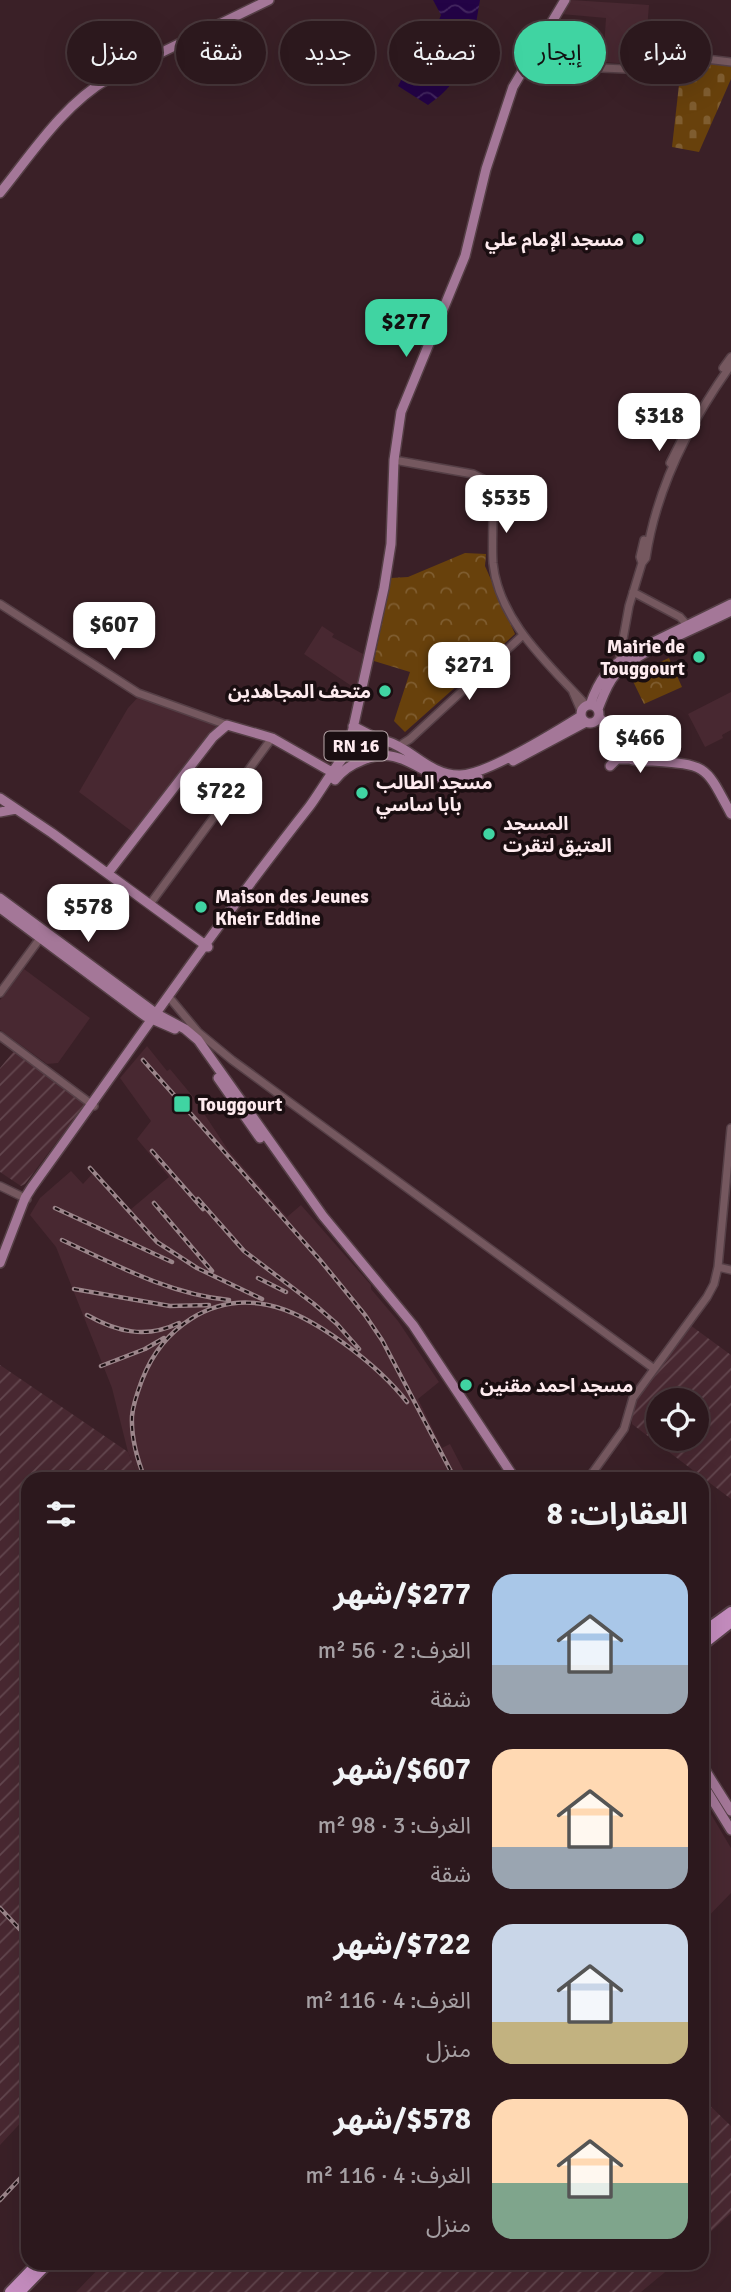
<!DOCTYPE html>
<html lang="ar">
<head>
<meta charset="utf-8">
<style>
	body { margin:0; font-family:Signika,"Noto Sans Arabic",sans-serif; background:#38252a; color:#f1f3f6; direction:rtl; height:100vh; display:flex; flex-direction:column; font-size:26px; white-space:nowrap }
	* { box-sizing:border-box; margin:0 }
	p { font-size:23px; color:#a6a0a4 }
	.icon { flex:none; width:38px; height:38px; fill:none; stroke:currentColor; stroke-width:2; stroke-linecap:round; stroke-linejoin:round }
	.map { position:relative; flex:1; overflow:hidden; direction:ltr }
	.sheet { position:absolute; left:21px; top:1472px; width:688px; height:798px; display:flex; flex-direction:column; background:#2c181d; border-radius:21px; box-shadow:0 7px 28px #0002,0 0 0 2px #48373b; direction:rtl }
	.sheet>* { flex:none }
	.hud { position:absolute; left:21px; top:21px; width:690px; height:63px; direction:rtl; display:flex; gap:14px }
	.tools { position:absolute; left:646px; top:1388px; display:grid; gap:14px }
	.tools a { display:grid; place-items:center; width:63px; height:63px; border-radius:50%; background:#2c181d; box-shadow:0 7px 28px #0002,0 0 0 2px #48373b; font-size:35px }
	.price { position:absolute; translate:-50% -60px; padding:0 16px; border-radius:14px; background:#fff; color:#222; font-size:23px; line-height:46px; filter:drop-shadow(0 2px 4px #0008) }
	.price::after { content:''; position:absolute; left:50%; top:42px; width:21px; height:16px; margin-left:-10px; background:inherit; clip-path:polygon(0 0,100% 0,50% 100%) }
	.price.active { background:#40d4a2; color:#111 }
	ul { padding:0; list-style:none }
	li { display:flex; align-items:center; gap:21px; height:175px; padding:0 21px }
	li span { display:grid; place-items:center; flex:none; width:196px; height:140px; border-radius:21px; color:#555 }
	li>.icon { margin-inline-start:auto }
	span .icon { width:84px; height:84px; fill:#fffc; stroke-width:1 }
	li b { font-size:30px }
	h2 { display:flex; justify-content:space-between; align-items:center; height:84px; padding:0 21px; font-size:30px }
	.pill { padding:0 24px; border-radius:32px; background:#2c181d; box-shadow:0 7px 28px #0002,0 0 0 2px #48373b; font-size:24px; line-height:63px }
	.pill.active { background:#40d4a2; color:#111 }
	.map>svg:first-child { display:block }
	.built { fill:#482831 }
	.industrial { fill:url(#industrial-furrows); fill-rule:evenodd }
	.cemetery { fill:url(#cemetery-stones) }
	.park { fill:url(#park-crowns) }
	.water { fill:url(#water-waves) }
	.lines { fill:none; stroke-linecap:round; stroke-linejoin:round }
	.minor-casing { stroke:#553f46; stroke-width:10 }
	.major-casing { stroke:#553f46; stroke-width:12 }
	.highway-casing { stroke:#553f46; stroke-width:14 }
	.minor { stroke:#75585f; stroke-width:7 }
	.major { stroke:#a47798; stroke-width:9 }
	.highway { stroke:#c48cbe; stroke-width:10 }
	.rail-casing { stroke:#9b858a; stroke-width:4.5 }
	.rail { stroke:#1a0e11; stroke-width:2; stroke-dasharray:5; stroke-linecap:butt }
	.poi-dot { fill:#40d4a2; stroke:#1a0e11; stroke-width:2.5 }
	.labels { text-anchor:middle; stroke-width:7; stroke-linejoin:round; paint-order:stroke }
	.shield { fill:#1a0e11; stroke:#baa9ac; stroke-width:2 }
	.shield-label { font-size:18px; font-weight:bold; fill:#feebef }
	.poi-label { font-size:19px; font-weight:bold; fill:#feebef; stroke:#1a0e11; text-anchor:start }
</style>
</head>
<body>
<div class="map">
<svg width="731" height="2292" viewBox="0 0 731 2292">
	<defs>
		<pattern id="industrial-furrows" width="10" height="10" patternUnits="userSpaceOnUse" patternTransform="scale(1.75)"><rect width="10" height="10" fill="#482831"/><path d="M-1 1l2-2M0 10L10 0M9 11l2-2" fill="none" stroke="#63474f"/></pattern>
		<pattern id="cemetery-stones" width="16" height="16" patternUnits="userSpaceOnUse" patternTransform="scale(1.75)"><rect width="16" height="16" fill="#68410c"/><path d="M2 7V4a2 2 0 0 1 4 0v3zM10 15v-3a2 2 0 0 1 4 0v3z" fill="#7f5d30"/></pattern>
		<pattern id="park-crowns" width="20" height="18" patternUnits="userSpaceOnUse" patternTransform="scale(1.75)"><rect width="20" height="18" fill="#68410c"/><path d="M2 6a3 3 0 1 1 6 0M12 15a3 3 0 1 1 6 0" fill="none" stroke="#7f5d30"/></pattern>
		<pattern id="water-waves" width="16" height="10" patternUnits="userSpaceOnUse" patternTransform="scale(1.75)"><rect width="16" height="10" fill="#230346"/><path d="M0 5q4-4 8 0t8 0" fill="none" stroke="#442861"/></pattern>
	</defs>
	<rect width="100%" height="100%" fill="#3a2027"/>
	<!-- built -->
	<path class="built" d="M571,0l78,5 -5,60 -41,-3 3,-44 -45,-4z
		M322,626l12,8 -2,3 31,17 -5,31 -5,2 -49,-33z
		M731,692v38l-9,5 1,3 -18,9 -17,-33z
		M140,695l78,27 -4,9 -80,102 -55,-41 49,-84z
		M24,969l66,49 -32,45 -11,1 -47,-34v-30z
		M147,1046l20,25 3,-2 30,36 3,7 25,38 59,67 14,-12 70,80v4l27,32 41,61 -21,17 24,49 8,-4 18,35h-329l-11,-27 -16,-64 -56,-141 -26,-32 10,-17 31,-27 12,13 9,-10 38,36 39,-33 -32,-38 14,-18 -31,-43z
		M702,1799l29,49v45l-29,30z"/>
	<!-- industrial -->
	<path class="industrial" d="M14,1051l71,53 -60,80 -4,2 -21,-14v-104z
		M690,1325l41,30v144l-99,-75v-18zM658,1400h38v38h-38z
		M0,1365l128,87 11,27h-111v636l-28,30z
		M702,2098l29,28v87l-29,27z
		M104,2263h572l-35,29h-565z"/>
	<!-- cemetery -->
	<path class="cemetery" d="M705,59l26,5v15l-32,73 -27,-5 9,-80z"/>
	<!-- park -->
	<path class="park" d="M465,553l21,1 -1,12 30,68 -110,98 -11,-11 16,-49 -36,-11 17,-83 17,-1z
		M669,658l13,29 -38,17 -14,-29z"/>
	<!-- water -->
	<path class="water" d="M433,0h47l-6,35 -15,13c-2,32 -5,38 -31,57l-30,-19 18,-35 21,-26 4,-10z"/>
	<g class="lines">
		<!-- minor casing -->
		<g class="minor-casing">
			<path id="minor" d="M526,63l6,2 116,5 58,-11 25,3
				M723,368l8,-11
				M394,460l79,14 16,8c7,26 2,55 4,81 6,59 57,102 94,143
				M670,463l26,-52
				M642,563l-2,-6 4,-17
				M633,592l47,25 9,10
				M0,604l138,89 89,32
				M619,661l10,-55 13,-43 4,-5c10,-69 45,-137 85,-193
				M573,692l9,21
				M399,746l11,-7 113,-104
				M150,904l122,-166
				M0,993l41,-56
				M169,997l29,35 34,28 421,308
				M0,1036l94,70
				M0,1186l27,13
				M718,1267l13,3
				M588,1479l36,-50 9,-31 74,-101 7,-13 4,-17 13,-139"/>
		</g>
		<!-- major casing -->
		<g class="major-casing">
			<path id="major" d="M0,193c33,-41 63,-88 109,-115l160,-78
				M590,705c9,-27 19,-38 43,-53l98,-48
				M581 714a9 9 0 1 1 18 0a9 9 0 1 1-18 0Z
				M598,709c5,-12 9,-25 17,-34 19,-23 87,-49 116,-64
				M599,717c11,11 13,33 27,40 7,5 18,4 27,4 55,4 52,4 78,53
				M353,726l25,13
				M348,751l36,-163 7,-44 3,-84 7,-48 64,-156 21,-87 27,-82 52,-87
				M513,761l73,-39
				M610,766l7,-7h11
				M335,780c7,-9 15,-15 26,-19 50,-23 67,35 117,16
				M0,798l52,35 156,114
				M0,812l16,-3
				M108,873l105,-136 14,-12 45,13 65,37
				M0,898l157,116 28,15 13,11 125,176 90,109 102,154
				M0,908l145,108 30,13
				M218,1078l42,60
				M0,1263l25,-65 7,-11c92,-127 180,-257 277,-380 10,-13 33,-53 44,-60 45,-26 64,28 106,28 26,1 98,-44 122,-59
				M702,1765l29,46
				M702,1783l29,47"/>
		</g>
		<!-- highway casing -->
		<g class="highway-casing">
			<path id="highway" d="M702,1633l29,-21
				M702,1645l29,-23
				M10,2292l28,-29
				M20,2292l28,-29"/>
		</g>
		<!-- minor -->
		<use href="#minor" class="minor"/>
		<!-- major -->
		<use href="#major" class="major"/>
		<!-- highway -->
		<use href="#highway" class="highway"/>
		<!-- rail casing -->
		<g class="rail-casing">
			<path id="rail" d="M143,1060l177,200 45,55 17,25 73,139
				M152,1151l51,58
				M90,1168l67,74 40,26 65,31
				M198,1199l46,52 70,53 23,20 22,25
				M154,1203l58,68
				M55,1208l117,54
				M62,1240c54,25 107,54 167,60
				M258,1278l28,14
				M74,1289l96,17 39,-1
				M87,1315c30,17 59,24 92,8
				M101,1366l44,-17 19,-11
				M145,1479c-8,-20 -14,-41 -13,-63 1,-12 6,-25 10,-36 20,-52 70,-87 126,-75 45,9 111,61 139,97
				M0,1908l28,30
				M0,2200l28,-30"/>
		</g>
		<!-- rail -->
		<use href="#rail" class="rail"/>
	</g>
	<!-- markers -->
	<g class="poi-dot">
		<circle cx="638" cy="239" r="7"/>
		<circle cx="699" cy="657" r="7"/>
		<circle cx="385" cy="691" r="7"/>
		<circle cx="362" cy="793" r="7"/>
		<circle cx="489" cy="834" r="7"/>
		<circle cx="201" cy="907" r="7"/>
		<rect x="173" y="1095" width="18" height="18" rx="3.5"/>
		<circle cx="466" cy="1385" r="7"/>
	</g>
	<g class="labels">
		<!-- shield labels -->
		<rect class="shield" x="324.5" y="731.5" width="63" height="29" rx="5"/>
		<g class="shield-label">
			<text x="356" y="752">RN 16</text>
		</g>
		<!-- poi labels -->
		<g class="poi-label">
			<text x="624" y="246" text-anchor="end">مسجد الإمام علي</text>
			<text x="685" y="653" text-anchor="end">Mairie de<tspan x="685" dy="22">Touggourt</tspan></text>
			<text x="371" y="698" text-anchor="end">متحف المجاهدين</text>
			<text x="376" y="789">مسجد الطالب<tspan x="376" dy="22">بابا ساسي</tspan></text>
			<text x="503" y="830">المسجد<tspan x="503" dy="22">العتيق لتقرت</tspan></text>
			<text x="215" y="903">Maison des Jeunes<tspan x="215" dy="22">Kheir Eddine</tspan></text>
			<text x="198" y="1111">Touggourt</text>
			<text x="480" y="1392">مسجد احمد مقنين</text>
		</g>
	</g>
</svg>
<div class="tools">
<a><svg class="icon" aria-label="locate" viewBox="0 0 24 24"><circle cx="12" cy="12" r="6"/><path d="M12 2v4M12 18v4M2 12h4M18 12h4"/></svg></a>
</div>
<b class="price active" style="left:406px;top:359px">$277</b>
<b class="price" style="left:659px;top:453px">$318</b>
<b class="price" style="left:506px;top:535px">$535</b>
<b class="price" style="left:114px;top:662px">$607</b>
<b class="price" style="left:469px;top:702px">$271</b>
<b class="price" style="left:640px;top:775px">$466</b>
<b class="price" style="left:221px;top:828px">$722</b>
<b class="price" style="left:88px;top:944px">$578</b>
<div class="hud">
<a class="pill">شراء</a>
<a class="pill active">إيجار</a>
<a class="pill">تصفية</a>
<a class="pill">جديد</a>
<a class="pill">شقة</a>
<a class="pill">منزل</a>
</div>
<section class="sheet">
<h2>العقارات: 8<svg class="icon" aria-label="filters" viewBox="0 0 24 24"><path d="M4 7h16M4 17h16"/><circle cx="9" cy="7" r="2"/><circle cx="15" cy="17" r="2"/></svg></h2>
<ul>
<li><span style="background:linear-gradient(#a9c7e8 65%,#9aa5b1 0)"><svg class="icon" aria-label="home" viewBox="0 0 24 24"><path d="M3 11l9-7 9 7M6 9v11h12V9"/></svg></span><div><b>$277/شهر</b><p>الغرف: 2 · 56 m²</p><p>شقة</p></div></li>
<li><span style="background:linear-gradient(#ffd9b3 70%,#9aa5b1 0)"><svg class="icon" aria-label="home" viewBox="0 0 24 24"><path d="M3 11l9-7 9 7M6 9v11h12V9"/></svg></span><div><b>$607/شهر</b><p>الغرف: 3 · 98 m²</p><p>شقة</p></div></li>
<li><span style="background:linear-gradient(#c9d6e8 70%,#c2b280 0)"><svg class="icon" aria-label="home" viewBox="0 0 24 24"><path d="M3 11l9-7 9 7M6 9v11h12V9"/></svg></span><div><b>$722/شهر</b><p>الغرف: 4 · 116 m²</p><p>منزل</p></div></li>
<li><span style="background:linear-gradient(#ffd9b3 60%,#7fa58c 0)"><svg class="icon" aria-label="home" viewBox="0 0 24 24"><path d="M3 11l9-7 9 7M6 9v11h12V9"/></svg></span><div><b>$578/شهر</b><p>الغرف: 4 · 116 m²</p><p>منزل</p></div></li>
</ul>
</section>
</div>
</body>
</html>
